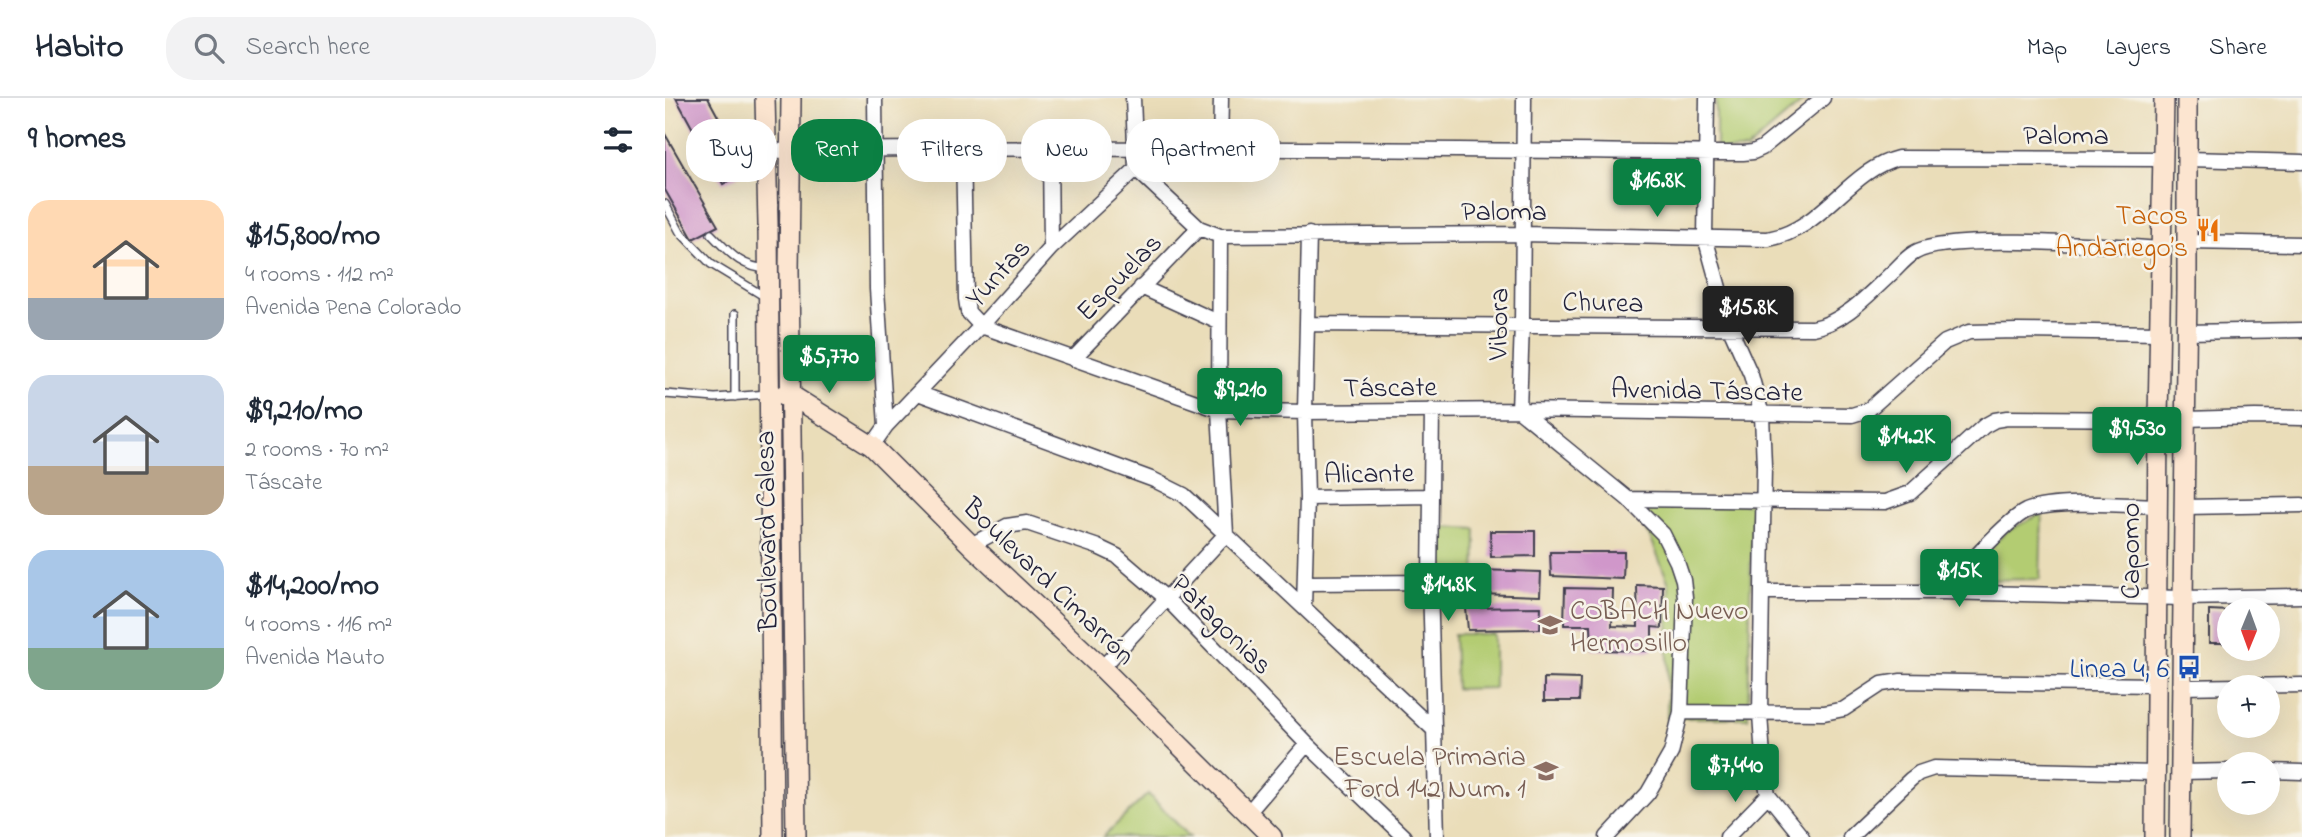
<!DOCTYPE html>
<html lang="en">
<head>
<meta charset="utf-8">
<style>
	body { margin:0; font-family:"Indie Flower",sans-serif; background:#f2f2f3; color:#1f2937; height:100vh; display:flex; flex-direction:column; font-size:26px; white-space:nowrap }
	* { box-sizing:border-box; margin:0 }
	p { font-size:23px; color:#747a83 }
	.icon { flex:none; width:38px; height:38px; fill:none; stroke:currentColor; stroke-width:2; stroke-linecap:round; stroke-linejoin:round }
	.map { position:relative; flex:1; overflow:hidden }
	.panel { display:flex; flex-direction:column; background:#fff; width:665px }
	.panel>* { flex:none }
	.hud { position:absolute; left:21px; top:21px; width:665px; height:63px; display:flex; gap:14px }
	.needle { width:46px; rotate:181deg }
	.fabs { position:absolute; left:1552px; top:500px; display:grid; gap:14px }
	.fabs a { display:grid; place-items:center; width:63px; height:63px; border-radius:50%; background:#fff; box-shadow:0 7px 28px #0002; font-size:35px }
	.price { position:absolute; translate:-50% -60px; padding:0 16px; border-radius:7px; background:#0b8043; color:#fff; font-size:23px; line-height:46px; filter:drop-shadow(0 2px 4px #0008) }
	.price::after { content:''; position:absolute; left:50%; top:42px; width:21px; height:16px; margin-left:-10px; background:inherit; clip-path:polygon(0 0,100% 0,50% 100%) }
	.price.selected { background:#222; color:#fff }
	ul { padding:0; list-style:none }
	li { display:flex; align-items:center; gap:21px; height:175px; padding:0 28px }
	li span { display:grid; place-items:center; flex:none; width:196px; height:140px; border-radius:21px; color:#555 }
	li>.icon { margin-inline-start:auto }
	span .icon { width:84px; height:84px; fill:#fffc; stroke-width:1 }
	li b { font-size:30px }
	h2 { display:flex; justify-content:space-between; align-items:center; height:84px; padding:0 28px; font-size:30px }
	.tag { padding:0 24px; border-radius:28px; background:#fff; box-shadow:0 7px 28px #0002; font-size:24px; line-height:63px }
	.tag.selected { background:#0b8043; color:#fff }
	header { display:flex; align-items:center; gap:42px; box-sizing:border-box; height:98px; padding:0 35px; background:#fff; border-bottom:2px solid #e0e1e3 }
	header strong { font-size:33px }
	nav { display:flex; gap:38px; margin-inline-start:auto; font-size:24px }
	.search { width:490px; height:63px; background:#f2f2f3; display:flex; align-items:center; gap:18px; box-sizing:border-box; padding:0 24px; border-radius:28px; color:#747a83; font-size:26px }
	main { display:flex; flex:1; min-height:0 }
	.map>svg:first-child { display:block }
	.green { fill:#b3cc72; stroke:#6a7756; stroke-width:2 }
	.building { fill:#d097ca }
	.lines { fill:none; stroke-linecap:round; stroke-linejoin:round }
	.lane-casing { stroke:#403e4e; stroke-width:10 }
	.street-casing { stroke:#403e4e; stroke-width:17 }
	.secondary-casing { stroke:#403e4e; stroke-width:22 }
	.lane { stroke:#fff; stroke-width:7 }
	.street { stroke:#fff; stroke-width:14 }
	.secondary { stroke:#fce5d0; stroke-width:19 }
	.labels { text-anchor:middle; stroke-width:5; stroke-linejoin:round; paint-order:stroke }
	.street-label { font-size:28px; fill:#22223b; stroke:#f7f3e8 }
	.food-label { font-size:28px; fill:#c56008; stroke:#f7f3e8; text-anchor:end }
	.education-label { font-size:28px; fill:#785e54; stroke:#f7f3e8; text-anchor:start }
	.transit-label { font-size:28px; fill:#164399; stroke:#f7f3e8; text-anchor:end }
</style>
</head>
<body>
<header>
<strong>Habito</strong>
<div class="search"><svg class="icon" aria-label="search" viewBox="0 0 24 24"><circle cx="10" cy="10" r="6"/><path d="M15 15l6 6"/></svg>Search here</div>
<nav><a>Map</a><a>Layers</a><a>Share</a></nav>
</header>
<main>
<section class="panel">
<h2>9 homes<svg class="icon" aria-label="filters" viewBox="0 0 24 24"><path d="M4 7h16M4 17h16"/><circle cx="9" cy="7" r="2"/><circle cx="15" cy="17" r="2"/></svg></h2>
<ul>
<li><span style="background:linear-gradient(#ffd9b3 70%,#9aa5b1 0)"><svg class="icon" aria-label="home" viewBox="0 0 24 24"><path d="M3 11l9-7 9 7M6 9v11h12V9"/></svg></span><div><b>$15,800/mo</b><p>4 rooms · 112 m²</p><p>Avenida Pena Colorado</p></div></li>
<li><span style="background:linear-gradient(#c9d6e8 65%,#b9a48a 0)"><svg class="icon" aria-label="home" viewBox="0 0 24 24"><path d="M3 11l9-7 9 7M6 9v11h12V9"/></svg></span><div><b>$9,210/mo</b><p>2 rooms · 70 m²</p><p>Táscate</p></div></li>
<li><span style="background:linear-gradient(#a9c7e8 70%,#7fa58c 0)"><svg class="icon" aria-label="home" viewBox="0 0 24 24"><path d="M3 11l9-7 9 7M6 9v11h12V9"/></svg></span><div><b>$14,200/mo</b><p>4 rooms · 116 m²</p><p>Avenida Mauto</p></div></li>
</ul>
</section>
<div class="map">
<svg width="1637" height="739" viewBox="0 0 1637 739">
	<rect width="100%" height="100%" fill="#f7f3e8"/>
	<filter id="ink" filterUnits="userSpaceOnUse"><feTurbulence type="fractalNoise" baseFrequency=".0143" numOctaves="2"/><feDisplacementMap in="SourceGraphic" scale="14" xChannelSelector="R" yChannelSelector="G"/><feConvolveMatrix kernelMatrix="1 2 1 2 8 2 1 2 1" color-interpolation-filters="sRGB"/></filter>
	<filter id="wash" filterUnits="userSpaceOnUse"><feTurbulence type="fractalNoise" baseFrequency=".00686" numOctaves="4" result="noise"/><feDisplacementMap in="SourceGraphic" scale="28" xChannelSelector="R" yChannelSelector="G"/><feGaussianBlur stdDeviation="1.57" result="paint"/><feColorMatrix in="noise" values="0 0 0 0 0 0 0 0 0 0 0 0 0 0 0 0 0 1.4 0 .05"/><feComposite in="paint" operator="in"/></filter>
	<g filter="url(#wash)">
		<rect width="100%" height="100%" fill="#eaddb9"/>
		<!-- green -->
		<path class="green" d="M1051,0h91l-61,52h-30z
			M958,400l129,6 -4,214h-81l2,-134 -19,-48z
			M1377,415l-2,66 -63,1 -1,-18 31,-31z
			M778,429l33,2 -1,57h-33z
			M789,536h40v54l-38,1z
			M483,696l42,43h-87z"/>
		<g id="blocks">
			<!-- building -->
			<path class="building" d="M11,0h32l39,72 -24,14z
				M0,36l53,92 -25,13 -28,-49z
				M1535,126h16l1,12h-18z
				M825,433h45v25l-44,1z
				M885,454h74l-1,27 -72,-3z
				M814,472l62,2 -1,24 -62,-2z
				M972,487l26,1 -1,42 -10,-1v24l-60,-1 -1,-25h-27l1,-37 48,1 -1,37 26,1z
				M876,509l-1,22 -72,1 -2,-22z
				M1544,512l20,1v32h-20z
				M879,580l36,1 -1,22h-35z"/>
		</g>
	</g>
	<g filter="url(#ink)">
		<use href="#blocks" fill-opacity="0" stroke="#403e4e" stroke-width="2"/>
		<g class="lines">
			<!-- lane casing -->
			<g class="lane-casing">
				<path id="lane" d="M0,106l15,28 31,32 56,34
					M46,136c19,19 29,33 57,35
					M70,216v83
					M0,296l50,4 53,-4"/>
			</g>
			<!-- street casing -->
			<g class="street-casing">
				<path id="street" d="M859,0l-2,226 -3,86 109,89 35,35 14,28 6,18 2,17 -4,115 -10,41 -23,40 -41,44
					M1042,0l-2,139 25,91 21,47 11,40 2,51 -4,248 4,58 4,23 34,42
					M298,50l3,151 2,13 13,14 238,84 86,2 214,-2 333,5 16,-5 77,-68 24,-10 48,-1 144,2
					M385,50l1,100
					M555,52l1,-52
					M101,53c326,-5 651,-2 977,2l10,-1 9,-4 61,-50
					M1522,61l115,3
					M471,71l63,59 21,8 302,-2 246,5c54,-9 81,-69 130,-81l266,1
					M1523,144l114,2
					M476,189l77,35
					M642,226l506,4c31,-5 58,-36 81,-57 6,-6 13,-14 20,-18 31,-21 203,-7 248,-4
					M1521,234l116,-2
					M408,261l126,-131
					M253,295l236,87 30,15 249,234
					M767,312l-2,172 7,255
					M1520,321l70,-2 47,1
					M221,328l95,-100 70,-78 85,-79 -3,-71
					M207,348l14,-20 -9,-137 -2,-191
					M642,400l124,-2
					M963,401l257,3 25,-9 74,-67 11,-6 12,-2 151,1
					M1519,409l118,-2
					M306,447l36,-19 20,-3 71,24 19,9 50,43 140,145 97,93
					M641,485l124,-1
					M1097,494h182l238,6 120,-2
					M1279,494c16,-19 63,-72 82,-81 27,-12 100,-6 131,-5
					M639,510l3,-110 -2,-86 4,-178
					M437,570l124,-134 -7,-124 1,-174
					M1516,589l121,-2
					M1016,614l143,1 20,-4 38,-25 19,-3 255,4
					M1603,673l34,1
					M1516,674l48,-1
					M583,715l59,-69
					M1062,739l41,-42
					M1185,739l61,-58 8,-6 15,-5 222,5"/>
			</g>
			<!-- secondary casing -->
			<g class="secondary-casing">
				<path id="secondary" d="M100,0l3,126 5,613
					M126,0l-2,173 7,566
					M119,297h7l81,51 99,99 131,123 170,169
					M1490,739l3,-418 6,-321
					M1515,739l7,-550v-189"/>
			</g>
			<!-- lane -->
			<use href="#lane" class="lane"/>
			<!-- street -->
			<use href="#street" class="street"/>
			<!-- secondary -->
			<use href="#secondary" class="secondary"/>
		</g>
	</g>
	<!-- icons -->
	<defs>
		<g id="restaurant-bare" transform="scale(1.89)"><path d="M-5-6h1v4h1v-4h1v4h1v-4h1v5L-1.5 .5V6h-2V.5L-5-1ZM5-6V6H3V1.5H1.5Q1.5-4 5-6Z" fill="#e8710a" stroke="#f7f3e8" stroke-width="2.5" paint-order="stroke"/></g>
		<g id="school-bare" transform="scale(1.89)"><path d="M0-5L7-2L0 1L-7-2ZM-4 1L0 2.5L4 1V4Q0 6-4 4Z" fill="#8d6e63" stroke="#f7f3e8" stroke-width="2.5" paint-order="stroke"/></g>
		<g id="bus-bare" transform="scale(1.89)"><path d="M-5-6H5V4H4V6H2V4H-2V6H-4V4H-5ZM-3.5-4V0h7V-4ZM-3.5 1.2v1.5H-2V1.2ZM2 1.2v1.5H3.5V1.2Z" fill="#1a4fb4" stroke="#f7f3e8" stroke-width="2.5" paint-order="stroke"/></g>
	</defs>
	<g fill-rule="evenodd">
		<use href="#restaurant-bare" x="1543" y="132"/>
		<use href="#school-bare" x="885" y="527"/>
		<use href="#bus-bare" x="1524" y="569"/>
		<use href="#school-bare" x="881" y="673"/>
	</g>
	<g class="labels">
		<!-- street labels -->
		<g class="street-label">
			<text x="1401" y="46">Paloma</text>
			<text x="839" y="122">Paloma</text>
			<text transform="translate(332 174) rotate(-48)" y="10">Yuntas</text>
			<text transform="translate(453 178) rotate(-46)" y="10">Espuelas</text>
			<text transform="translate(938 203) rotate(1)" y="10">Churea</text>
			<text transform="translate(832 226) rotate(-89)" y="10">Vibora</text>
			<text transform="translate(725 288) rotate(-1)" y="10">Táscate</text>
			<text transform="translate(1042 291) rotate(1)" y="10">Avenida Táscate</text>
			<text transform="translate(704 374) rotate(-1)" y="10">Alicante</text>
			<text transform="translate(100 433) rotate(-91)" y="10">Boulevard Calesa</text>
			<text transform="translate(1464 453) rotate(-90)" y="10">Capomo</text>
			<text transform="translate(385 482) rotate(44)" y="10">Boulevard Cimarrón</text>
			<text transform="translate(558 525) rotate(45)" y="10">Patagonias</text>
		</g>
		<!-- food labels -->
		<g class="food-label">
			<text x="1523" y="126">Tacos<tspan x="1523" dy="32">Andariego’s</tspan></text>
		</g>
		<!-- education labels -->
		<g class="education-label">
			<text x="905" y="521">COBACH Nuevo<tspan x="905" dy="32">Hermosillo</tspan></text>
			<text x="861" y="667" text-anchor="end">Escuela Primaria<tspan x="861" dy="32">Ford 142 Num. 1</tspan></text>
		</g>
		<!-- transit labels -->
		<g class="transit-label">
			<text x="1504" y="579">Linea 4, 6</text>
		</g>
	</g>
</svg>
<div class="fabs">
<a><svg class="needle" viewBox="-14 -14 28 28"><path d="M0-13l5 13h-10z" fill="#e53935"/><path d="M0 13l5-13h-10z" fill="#747a83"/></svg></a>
<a>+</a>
<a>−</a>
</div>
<b class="price" style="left:992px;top:121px">$16.8K</b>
<b class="price selected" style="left:1083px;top:248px">$15.8K</b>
<b class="price" style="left:164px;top:297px">$5,770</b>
<b class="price" style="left:575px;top:330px">$9,210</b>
<b class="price" style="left:1472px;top:369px">$9,530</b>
<b class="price" style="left:1241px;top:377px">$14.2K</b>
<b class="price" style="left:1294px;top:511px">$15K</b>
<b class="price" style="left:783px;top:525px">$14.8K</b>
<b class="price" style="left:1070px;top:706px">$7,440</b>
<div class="hud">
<a class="tag">Buy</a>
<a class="tag selected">Rent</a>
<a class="tag">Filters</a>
<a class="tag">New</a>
<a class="tag">Apartment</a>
</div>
</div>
</main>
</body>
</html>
